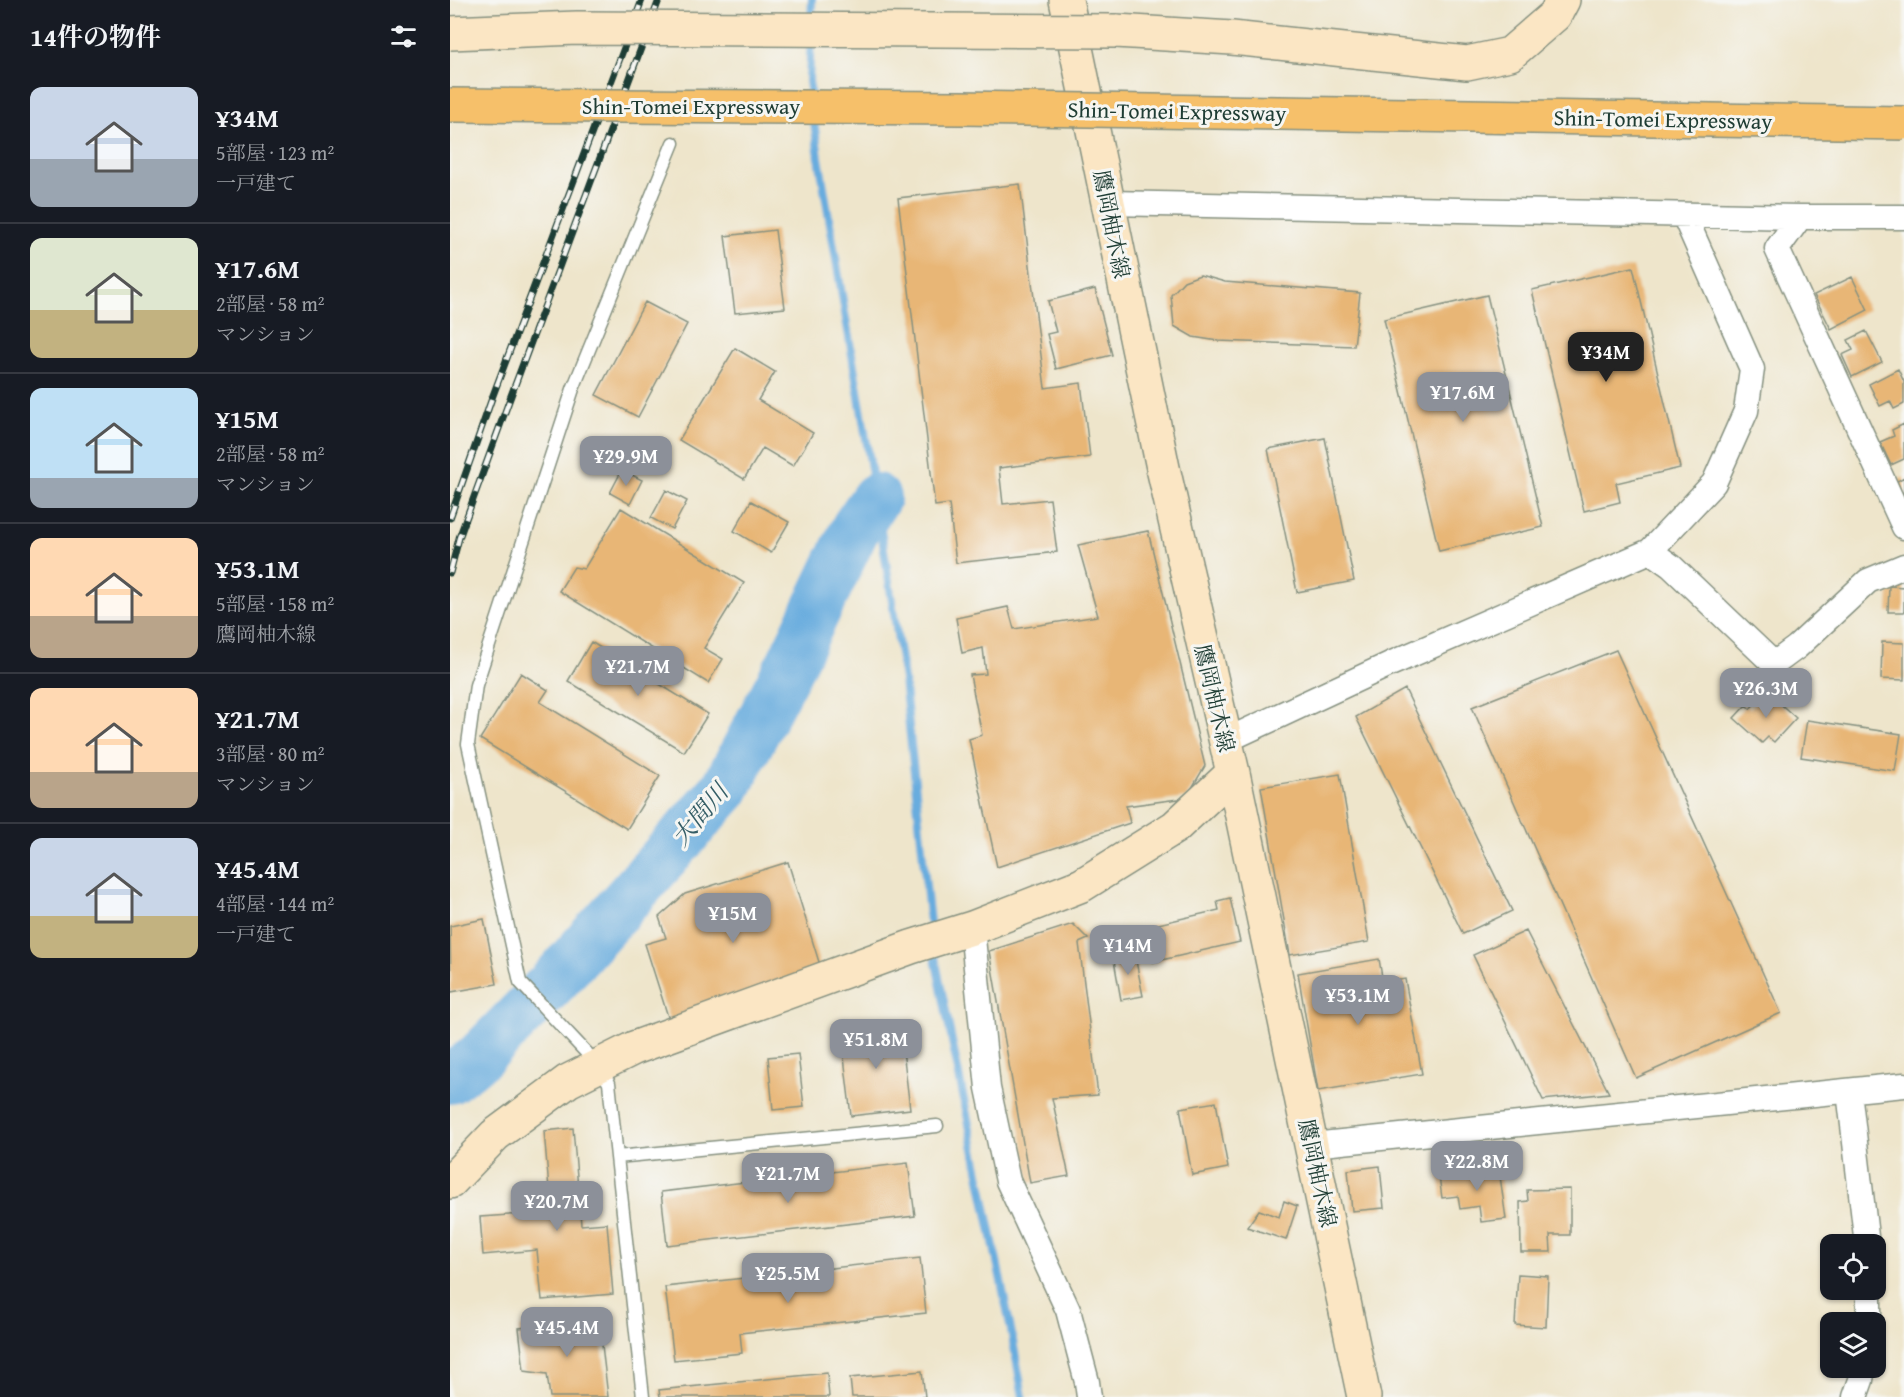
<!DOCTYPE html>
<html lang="ja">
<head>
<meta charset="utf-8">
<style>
	body { margin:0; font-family:"Gentium Book Plus","Noto Serif JP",serif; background:#20242c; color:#f1f3f6; height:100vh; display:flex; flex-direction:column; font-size:22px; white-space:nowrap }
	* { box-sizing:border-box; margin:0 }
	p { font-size:20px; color:#9ea1a6 }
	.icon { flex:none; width:33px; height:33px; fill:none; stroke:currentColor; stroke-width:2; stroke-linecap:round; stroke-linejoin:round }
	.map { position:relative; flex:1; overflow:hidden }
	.panel { display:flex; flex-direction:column; background:#171b24; width:450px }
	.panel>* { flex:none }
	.buttons { position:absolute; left:1370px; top:1234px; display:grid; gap:12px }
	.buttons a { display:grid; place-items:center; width:66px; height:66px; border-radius:12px; background:#171b24; box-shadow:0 2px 4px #0004; font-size:30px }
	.price { position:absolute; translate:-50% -51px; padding:0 14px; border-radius:12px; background:#8c9099; color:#fff; font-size:20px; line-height:39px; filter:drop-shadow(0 2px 3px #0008) }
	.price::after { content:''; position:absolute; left:50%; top:36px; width:18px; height:14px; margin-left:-9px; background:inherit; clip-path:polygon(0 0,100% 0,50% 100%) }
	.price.selected { background:#222; color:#fff }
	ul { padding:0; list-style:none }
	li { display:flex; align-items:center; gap:18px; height:150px; padding:0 30px }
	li+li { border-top:2px solid #363941 }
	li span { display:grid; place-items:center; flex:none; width:168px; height:120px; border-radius:12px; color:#555 }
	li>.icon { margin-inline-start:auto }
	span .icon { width:72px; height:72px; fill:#fffc; stroke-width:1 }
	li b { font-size:26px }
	h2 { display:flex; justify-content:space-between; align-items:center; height:72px; padding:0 30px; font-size:26px }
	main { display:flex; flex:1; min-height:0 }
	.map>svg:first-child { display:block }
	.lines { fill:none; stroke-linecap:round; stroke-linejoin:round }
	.stream { stroke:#68acde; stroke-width:8 }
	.river { stroke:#68acde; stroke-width:50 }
	.building { fill:#e8b676 }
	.lane-casing { stroke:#869180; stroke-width:15 }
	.street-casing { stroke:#869180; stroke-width:27 }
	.secondary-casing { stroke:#869180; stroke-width:36 }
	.lane { stroke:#fff; stroke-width:12 }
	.street { stroke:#fff; stroke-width:24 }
	.secondary { stroke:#fbe6c4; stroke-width:33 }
	.rail-casing { stroke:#1f3d34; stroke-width:7 }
	.rail { stroke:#f6f6f2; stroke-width:4.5; stroke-dasharray:14; stroke-linecap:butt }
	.secondary-bridge-casing { stroke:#869180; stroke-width:36; stroke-linecap:butt }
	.highway-bridge-casing { stroke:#869180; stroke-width:36; stroke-linecap:butt }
	.secondary-bridge { stroke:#fbe6c4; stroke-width:33 }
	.highway-bridge { stroke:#f6c06b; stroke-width:33 }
	.labels { text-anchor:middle; stroke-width:6; stroke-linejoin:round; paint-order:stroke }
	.street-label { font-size:22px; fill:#1f3d34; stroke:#f6f6f2 }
	.water-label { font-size:24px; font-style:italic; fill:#355e67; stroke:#f6f6f2 }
</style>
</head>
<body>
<main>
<section class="panel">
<h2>14件の物件<svg class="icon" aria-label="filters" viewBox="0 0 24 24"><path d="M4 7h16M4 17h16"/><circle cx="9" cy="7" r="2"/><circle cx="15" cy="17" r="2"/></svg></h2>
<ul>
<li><span style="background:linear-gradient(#c9d6e8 60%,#9aa5b1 0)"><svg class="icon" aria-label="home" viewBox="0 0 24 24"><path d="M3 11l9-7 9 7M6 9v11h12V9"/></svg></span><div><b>¥34M</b><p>5部屋 · 123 m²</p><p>一戸建て</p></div></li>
<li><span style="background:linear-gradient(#dfe7d0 60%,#c2b280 0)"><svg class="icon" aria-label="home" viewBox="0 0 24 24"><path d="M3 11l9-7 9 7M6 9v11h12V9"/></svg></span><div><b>¥17.6M</b><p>2部屋 · 58 m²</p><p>マンション</p></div></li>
<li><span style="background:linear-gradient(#bfe0f5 75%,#9aa5b1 0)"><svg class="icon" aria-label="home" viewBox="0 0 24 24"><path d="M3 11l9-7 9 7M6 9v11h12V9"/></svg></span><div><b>¥15M</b><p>2部屋 · 58 m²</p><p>マンション</p></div></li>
<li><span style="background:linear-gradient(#ffd9b3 65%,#b9a48a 0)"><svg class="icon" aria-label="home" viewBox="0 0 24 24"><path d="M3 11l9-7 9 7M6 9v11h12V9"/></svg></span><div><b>¥53.1M</b><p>5部屋 · 158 m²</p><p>鷹岡柚木線</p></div></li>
<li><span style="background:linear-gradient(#ffd9b3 70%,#b9a48a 0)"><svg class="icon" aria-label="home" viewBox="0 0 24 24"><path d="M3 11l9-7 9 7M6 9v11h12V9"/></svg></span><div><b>¥21.7M</b><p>3部屋 · 80 m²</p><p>マンション</p></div></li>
<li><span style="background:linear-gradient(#c9d6e8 65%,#c2b280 0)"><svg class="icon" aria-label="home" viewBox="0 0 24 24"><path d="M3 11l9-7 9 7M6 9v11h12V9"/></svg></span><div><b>¥45.4M</b><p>4部屋 · 144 m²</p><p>一戸建て</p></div></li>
</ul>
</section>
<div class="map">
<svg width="1454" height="1397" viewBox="0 0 1454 1397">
	<rect width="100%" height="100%" fill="#f6f6f2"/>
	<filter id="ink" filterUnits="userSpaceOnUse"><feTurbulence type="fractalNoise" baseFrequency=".0167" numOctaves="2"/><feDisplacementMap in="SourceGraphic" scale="12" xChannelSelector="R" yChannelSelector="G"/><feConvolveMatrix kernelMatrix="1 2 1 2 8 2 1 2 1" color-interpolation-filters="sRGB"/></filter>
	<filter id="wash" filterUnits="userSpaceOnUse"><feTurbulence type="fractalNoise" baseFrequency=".008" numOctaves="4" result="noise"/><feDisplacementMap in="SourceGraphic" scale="24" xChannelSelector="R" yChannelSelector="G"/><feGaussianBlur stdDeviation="1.35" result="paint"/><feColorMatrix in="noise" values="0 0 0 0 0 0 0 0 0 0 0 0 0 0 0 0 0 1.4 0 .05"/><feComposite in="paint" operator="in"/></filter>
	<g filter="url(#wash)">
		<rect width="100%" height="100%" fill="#eee5cb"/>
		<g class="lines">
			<!-- stream -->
			<path class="stream" d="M361,24l1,-24
				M361,36l-2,45 3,20
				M363,114l6,44 57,340 28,181 27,254
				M483,948l78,382 12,67"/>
			<!-- river -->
			<path class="river" d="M0,1079l27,-20 77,-78 171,-192 66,-126 65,-136 20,-29"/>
		</g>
		<g id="blocks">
			<!-- building -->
			<path class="building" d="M570,184l25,204 36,-5 9,74 -91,11 4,36 47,-5 7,53 -101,11 -7,-59 -14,2 -37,-308z
				M325,230l10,78 -50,5 -10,-77z
				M1183,267l47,201 -64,15 4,19 -36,9 -52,-221z
				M750,275l25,7 135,11 -6,53 -136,-5 -25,-4 -19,-11 -3,-31 13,-14z
				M1402,277l16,33 -37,19 -17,-34z
				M645,289l17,66 -56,14 -9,-35 9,-2 -8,-31z
				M1037,295l56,232 -104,24 -55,-232z
				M195,302l42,22 -49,93 -42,-22z
				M1416,331l16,31 -30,15 -10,-22 11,-5 -5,-10z
				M285,348l40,24 -17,28 55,33 -20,33 -30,-18 -19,31 -65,-39z
				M1448,369l6,13v22l-10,5 -4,-8 -10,5 -11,-22z
				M1454,424v35l-13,6 -11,-23 14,-6 -2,-6z
				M875,438l29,143 -57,11 -29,-143z
				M172,470l20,10 -12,24 -20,-11z
				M1454,477v23l-10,-17z
				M216,490l21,11 -15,28 -21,-11z
				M301,501l38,21 -18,31 -37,-22z
				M171,508l123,75 -40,65 19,11 -15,24 -149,-92 15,-24 10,2z
				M698,531l57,235 -19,32 -60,8 4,17 -133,44 -28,-128 13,-4 -12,-60 16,-1 -3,-26 -21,5 -6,-35 52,-11 6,22 84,-13 -20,-71z
				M1439,586l15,1v25h-16z
				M141,642l117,72 -24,38 -116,-71z
				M1432,642l22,1v37l-23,-1z
				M1166,650l165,363 -145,65 -164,-371z
				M71,673l27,17 -8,12 120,74 -33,53 -147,-90z
				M955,689l107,222 -49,23 -107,-217z
				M1316,691l30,27 -22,24 -6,-5 -6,6 -28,-25 12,-13 4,4z
				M1357,720l94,14 -6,37 -94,-14z
				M890,774l29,168 -79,13 -29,-168z
				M338,862l35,113 -153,48 -25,-79 21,-6 -7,-21 26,-23z
				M780,898l10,44 -87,20 -8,-35 74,-17 -2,-9z
				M34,919l13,65 -46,8 -1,-66z
				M623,924l15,15 -9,4 19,152 -46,3 17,78 -39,7 -41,-232z
				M1076,931l83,162 -66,7 -70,-145z
				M684,951l9,45 -22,4 -8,-45z
				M929,959l4,24 22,-4 17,95 -104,17 -20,-118z
				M450,1025l10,84 -59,7 -10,-84z
				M348,1054l6,53 -31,3 -5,-53z
				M766,1102l12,66 -36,7 -12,-67z
				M123,1128l8,97 26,-2 6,71 -71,6 -5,-50 -54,5 -3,-38 71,-5 -7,-81z
				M458,1163l7,53 -248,29 -6,-53z
				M930,1166l4,42 -32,3 -4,-41z
				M1049,1169l7,50 -25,3 -2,-16 -19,3 -2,-13 -16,2 -3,-22z
				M1120,1189v46h-20l1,17h-30l-1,-50 8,-1 -1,-11z
				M834,1201l13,5 -11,34 -39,-13 12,-17 20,7z
				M470,1258l6,55 -186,20 2,20 -68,7 -9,-73z
				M1068,1274l30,2 -2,51 -31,-2z
				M149,1319l9,78h-58l-3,-23 -23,-3 -5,-43z
				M472,1371l3,26h-73l-2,-19z
				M377,1373l2,24h-169l-1,-7z"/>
		</g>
	</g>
	<g filter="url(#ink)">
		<use href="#blocks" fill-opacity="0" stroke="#869180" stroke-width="1.5"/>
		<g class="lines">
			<!-- lane casing -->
			<g class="lane-casing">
				<path id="lane" d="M167,1157l320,-31
					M193,1397l-34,-314 -10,-17 -79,-84 -52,-238 8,-59 97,-296 100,-246"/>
			</g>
			<!-- street casing -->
			<g class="street-casing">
				<path id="street" d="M659,203l691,14h104
					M1350,217l-23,32 127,278
					M1200,551l64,-68 32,-72 6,-42 -68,-154
					M775,741l165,-77 260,-113 21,15 103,98 23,-17 71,-66 36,-15
					M522,928l16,160 20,93 60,129 19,72 2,15
					M1399,1091l18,154
					M862,1145l592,-60
					M1419,1323v-33
					M1405,1397l6,-17 2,-12"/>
			</g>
			<!-- secondary casing -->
			<g class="secondary-casing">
				<path id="secondary" d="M616,0l97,468 70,305 131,624
					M666,31l116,7 235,25 43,-9 45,-39 8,-15
					M0,1182l45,-47 73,-54 66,-33 277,-101 61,-19 110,-43 93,-58 58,-54"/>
			</g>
			<!-- lane -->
			<use href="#lane" class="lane"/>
			<!-- street -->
			<use href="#street" class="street"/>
			<!-- secondary -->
			<use href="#secondary" class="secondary"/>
			<!-- rail casing -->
			<g class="rail-casing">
				<path id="rail" d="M0,518l42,-120 150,-398
					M0,573l9,-35 50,-137 150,-401"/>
			</g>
			<!-- rail -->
			<use href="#rail" class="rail"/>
			<!-- secondary-bridge casing -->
			<g class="secondary-bridge-casing">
				<path id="secondary-bridge" d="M0,33l127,-5 539,3"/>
			</g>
			<!-- highway-bridge casing -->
			<g class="highway-bridge-casing">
				<path id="highway-bridge" d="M0,105l511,3 943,15"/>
			</g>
			<!-- secondary-bridge -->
			<use href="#secondary-bridge" class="secondary-bridge"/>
			<!-- highway-bridge -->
			<use href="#highway-bridge" class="highway-bridge"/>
		</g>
	</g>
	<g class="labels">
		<!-- street labels -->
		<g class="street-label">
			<text x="241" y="114">Shin-Tomei Expressway</text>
			<text transform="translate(727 111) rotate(1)" y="8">Shin-Tomei Expressway</text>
			<text transform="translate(1213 119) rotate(1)" y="8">Shin-Tomei Expressway</text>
			<text transform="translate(662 224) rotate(79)" y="8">鷹岡柚木線</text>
			<text transform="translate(765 698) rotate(77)" y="8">鷹岡柚木線</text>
			<text transform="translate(868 1173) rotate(78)" y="8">鷹岡柚木線</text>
		</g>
		<!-- water labels -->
		<g class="water-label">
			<text transform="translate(250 815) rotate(-50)" y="8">大間川</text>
		</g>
	</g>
</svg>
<div class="buttons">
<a><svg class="icon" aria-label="locate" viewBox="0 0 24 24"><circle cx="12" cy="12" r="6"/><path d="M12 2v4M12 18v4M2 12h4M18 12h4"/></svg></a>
<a><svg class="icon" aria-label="layers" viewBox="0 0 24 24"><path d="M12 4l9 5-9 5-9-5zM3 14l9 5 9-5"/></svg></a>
</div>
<b class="price selected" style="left:1156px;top:383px">¥34M</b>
<b class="price" style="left:1013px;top:423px">¥17.6M</b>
<b class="price" style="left:176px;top:487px">¥29.9M</b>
<b class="price" style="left:188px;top:697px">¥21.7M</b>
<b class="price" style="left:1316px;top:719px">¥26.3M</b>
<b class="price" style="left:283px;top:944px">¥15M</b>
<b class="price" style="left:678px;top:976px">¥14M</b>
<b class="price" style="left:908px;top:1026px">¥53.1M</b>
<b class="price" style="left:426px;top:1070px">¥51.8M</b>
<b class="price" style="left:1027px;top:1192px">¥22.8M</b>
<b class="price" style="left:338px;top:1204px">¥21.7M</b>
<b class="price" style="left:107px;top:1232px">¥20.7M</b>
<b class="price" style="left:338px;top:1304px">¥25.5M</b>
<b class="price" style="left:117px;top:1358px">¥45.4M</b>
</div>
</main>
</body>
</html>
